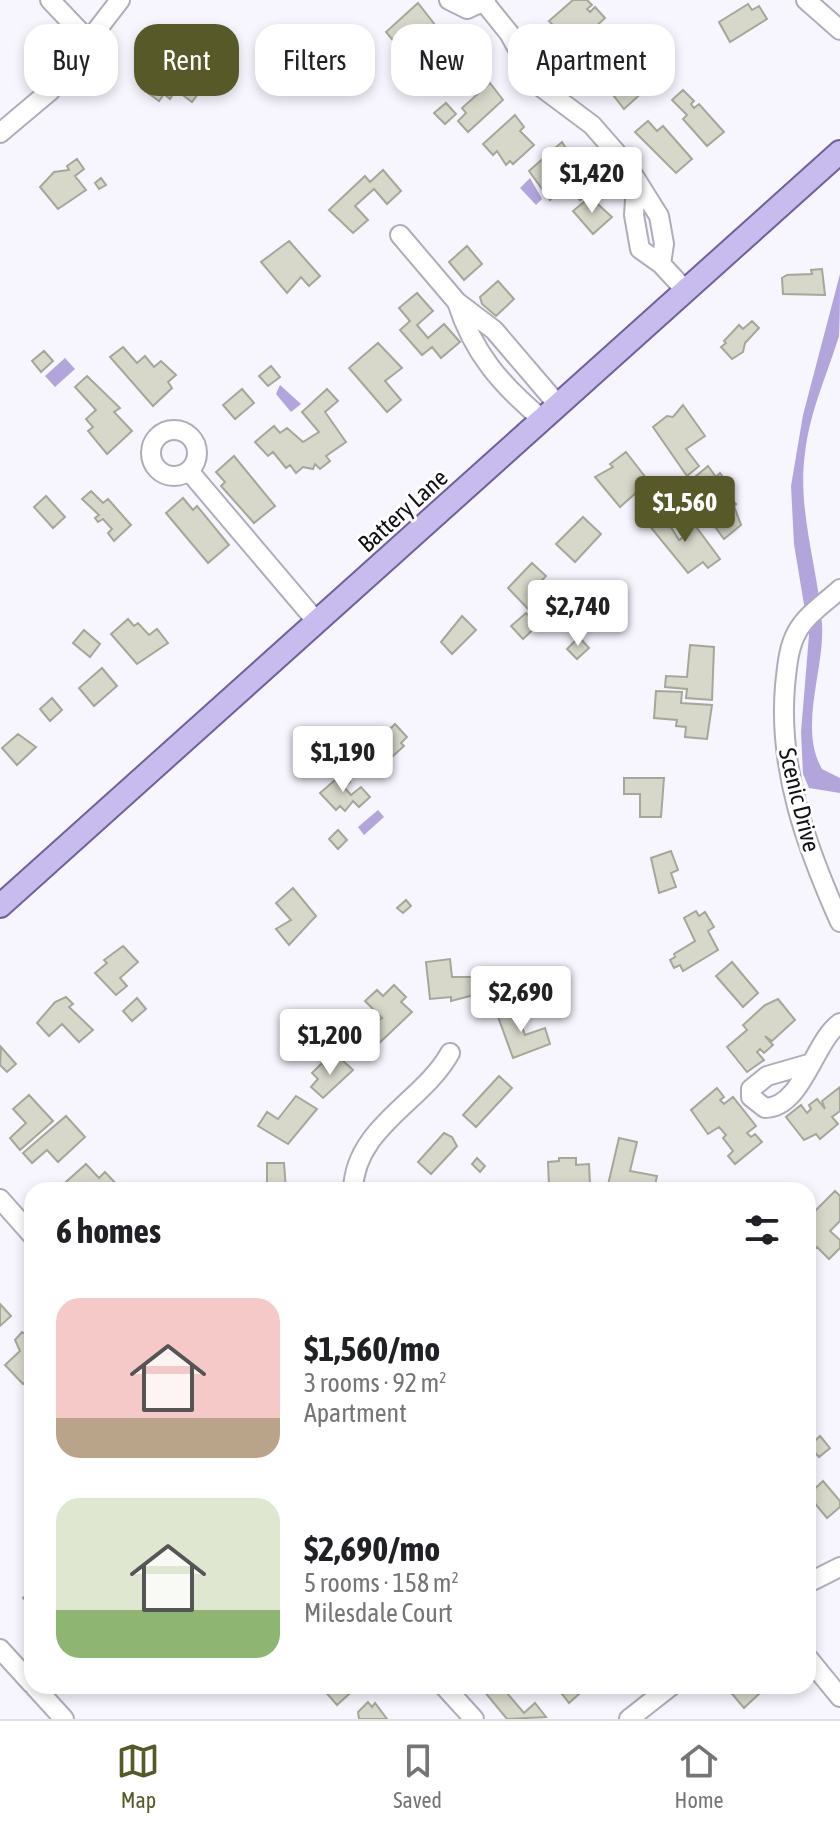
<!DOCTYPE html>
<html lang="en">
<head>
<meta charset="utf-8">
<style>
	body { margin:0; font-family:"Asap Condensed",sans-serif; background:#f6f6f6; color:#202124; height:100vh; display:flex; flex-direction:column; font-size:30px; white-space:nowrap }
	* { box-sizing:border-box; margin:0 }
	p { font-size:26px; color:#757577 }
	.icon { flex:none; width:44px; height:44px; fill:none; stroke:currentColor; stroke-width:2; stroke-linecap:round; stroke-linejoin:round }
	.map { position:relative; flex:1; overflow:hidden }
	.panel { position:absolute; left:24px; top:1182px; width:792px; height:512px; display:flex; flex-direction:column; background:#fff; border-radius:24px; box-shadow:0 4px 12px #0003 }
	.panel>* { flex:none }
	.guide { position:absolute; left:24px; top:24px; width:792px; height:72px; display:flex; gap:16px }
	.price { position:absolute; translate:-50% -68px; padding:0 18px; border-radius:8px; background:#fff; color:#222; font-size:26px; line-height:52px; filter:drop-shadow(0 2px 4px #0008) }
	.price::after { content:''; position:absolute; left:50%; top:48px; width:24px; height:18px; margin-left:-12px; background:inherit; clip-path:polygon(0 0,100% 0,50% 100%) }
	.price.current { background:#575a28; color:#fff }
	ul { padding:0; list-style:none }
	li { display:flex; align-items:center; gap:24px; height:200px; padding:0 32px }
	li span { display:grid; place-items:center; flex:none; width:224px; height:160px; border-radius:24px; color:#555 }
	li>.icon { margin-inline-start:auto }
	span .icon { width:96px; height:96px; fill:#fffc; stroke-width:1 }
	li b { font-size:34px }
	h2 { display:flex; justify-content:space-between; align-items:center; height:96px; padding:0 32px; font-size:34px }
	.tag { padding:0 28px; border-radius:24px; background:#fff; box-shadow:0 4px 12px #0003; font-size:28px; line-height:72px }
	.tag.current { background:#575a28; color:#fff }
	.dock { display:flex; justify-content:space-around; align-items:center; height:112px; border-top:2px solid #e0e0e0; background:#fff; font-size:22px; color:#757577 }
	.dock a { display:grid; justify-items:center; gap:4px }
	.dock .current { color:#575a28 }
	.map>svg:first-child { display:block }
	.water { fill:#b2a5dc }
	.building { fill:#d7d8ca; stroke:#a5a799; stroke-width:2 }
	.lines { fill:none; stroke-linecap:round; stroke-linejoin:round }
	.minor-casing { stroke:#b0adbb; stroke-width:22 }
	.major-casing { stroke:#70619b; stroke-width:26 }
	.minor { stroke:#fff; stroke-width:18 }
	.major { stroke:#c8bbee; stroke-width:22 }
	.labels { text-anchor:middle; stroke-width:6; stroke-linejoin:round; paint-order:stroke }
	.street-label { font-size:24px; fill:#100f14; stroke:#fff }
</style>
</head>
<body>
<div class="map">
<svg width="840" height="1719" viewBox="0 0 840 1719">
	<rect width="100%" height="100%" fill="#f7f5fe"/>
	<!-- water -->
	<path class="water" d="M530,178l12,21 -6,6 -16,-17z
		M840,274c0,19 0,44 -1,62 -12,39 -29,75 -34,117 -8,57 13,115 17,171 3,45 -24,103 0,145l18,9v15l-31,-5 -6,-14 -2,-42 8,-97 -15,-91 -3,-58 12,-71z
		M65,358l10,11 -20,18 -10,-11z
		M280,385l21,19 -10,8 -15,-18z
		M378,810l6,7 -20,18 -6,-8z"/>
	<!-- building -->
	<path class="building" d="M573,0h14l5,5 -5,4 3,3 5,-5 10,11 -28,26 -13,-15 -4,4 -11,-12z
		M418,3l21,27 -31,28 -22,-26z
		M748,4l4,6 7,-4 8,13 -37,23 -11,-20z
		M599,30l15,17 -24,21 -18,-13z
		M629,31l10,11 -12,10 -10,-11z
		M457,39l20,29 -32,27 -20,-28z
		M633,54l23,26 -32,29 -21,-27z
		M173,57l33,26 -14,19 -16,-12 -6,9 -6,-5 -5,7 -11,-8z
		M490,83l13,17 -35,32 -10,-11 8,-8 -4,-5z
		M683,90l11,11 -3,3 3,4 5,-4 25,28 -17,14 -24,-27 4,-4 -15,-15z
		M446,103l10,11 -11,10 -11,-11z
		M515,115l9,12 -4,4 14,14 -21,19 -3,-3 -4,4 -9,-14 -4,4 -10,-11z
		M648,121l9,10 6,-5 29,33 -16,14 -41,-41z
		M562,142l19,30 -31,28 -21,-29z
		M77,159l7,10 -9,7 11,14 -28,19 -18,-22 14,-15 15,-2 -2,-4z
		M383,170l18,21 -14,13 -13,-15 -19,17 13,14 -15,13 -24,-23 36,-34 5,6z
		M101,178l5,7 -7,4 -4,-6z
		M581,178l11,11 -12,11 -10,-12z
		M590,197l22,20 -19,17 -20,-23z
		M289,241l31,35 -11,10 -8,-9 -14,16 -26,-31z
		M467,246l15,18 -18,16 -15,-18z
		M822,269l3,26 -42,-1 -1,-16 5,-3 25,-1 -1,-4z
		M498,281l16,18 -18,17 -14,-12 -2,-7z
		M417,293l16,18 -16,14 11,13 16,-14 16,18 -19,16 -9,-11 -10,8 -22,-25 10,-9 -11,-13z
		M752,321l7,7 -14,15 -2,9 -11,7 -11,-12 5,-4 -2,-2 15,-16 4,4z
		M378,343l24,25 -17,13 16,19 -14,12 -38,-44z
		M123,347l14,16 8,-7 9,11 7,-6 15,14 -8,7 4,6 -19,18 -43,-49z
		M44,351l9,10 -12,11 -9,-11z
		M271,366l9,11 -12,9 -9,-10z
		M87,376l33,32 -6,4 18,19 -25,23 -19,-23 5,-4 -7,-8 10,-9 -21,-23z
		M242,389l12,14 -19,16 -12,-14z
		M327,389l11,12 -13,11 21,30 -20,14 4,5 -10,8 -5,-5 -2,5 -10,-2 -7,6 -6,-8 -4,3 -13,-16 -5,4 -13,-14 19,-16 6,7 7,-5 16,14 16,-10 -17,-20z
		M683,405l22,31 -19,13 13,17 -12,10 -34,-49 14,-11 6,1z
		M626,452l37,48 -12,9 -14,-17 -17,15 -25,-30 18,-10 -3,-3z
		M234,456l41,50 -21,17 -33,-37 4,-4 -9,-10z
		M708,466l8,11 4,-4 9,12 -7,5 14,14 -2,2 7,19 -17,14 -28,-38 9,-11 -10,-13z
		M91,491l12,12 5,-4 23,26 -17,16 -6,-8 4,-4 -9,-10 -5,3 -3,-4 4,-3 -17,-16z
		M46,496l19,21 -12,11 -19,-21z
		M183,498l10,12 4,-4 32,39 -21,18 -42,-50z
		M662,513l17,27 7,-5 -6,-7 11,-8 29,39 -12,9 -5,-6 -15,11 -40,-49z
		M583,517l18,17 -26,28 -19,-18z
		M532,563l14,13 -12,12 6,5 -4,4 3,3 -9,11 -22,-23z
		M526,613l12,12 -15,14 -12,-13z
		M462,616l14,14 -24,24 -11,-12z
		M128,619l6,7 4,-3 11,12 8,-6 11,14 -31,21 -26,-30z
		M84,630l16,14 -10,13 -17,-14z
		M579,637l10,11 -12,11 -10,-10z
		M690,645l24,2 -2,53 -26,-2 1,-9 -22,-2 1,-11 21,1z
		M102,668l15,18 -23,20 -15,-18z
		M656,691l26,1 -1,11 31,2 -5,34 -22,-2 1,-10 -10,-1 1,-6 -23,-2z
		M52,698l10,12 -12,11 -10,-12z
		M395,724l12,13 -6,6 3,3 -21,19 -3,-3 -6,5 -11,-11 12,-14 -4,-4 7,-7 5,5z
		M18,734l18,13 -19,18 -15,-17z
		M342,774l8,8 -6,5 7,8 10,-8 9,10 -11,10 -6,-6 -8,10 -5,-5 -4,4 -16,-17z
		M624,778h40l-3,39h-21v-23h-16z
		M338,830l9,10 -9,9 -9,-10z
		M671,851l7,19 -7,3 5,14 -17,6 -8,-35z
		M293,888l23,28 -27,29 -13,-16 15,-9 -15,-17z
		M406,900l5,6 -8,7 -6,-5z
		M696,911l3,5 6,-4 9,15 -6,4 10,19 -35,21 -3,-6 -6,3 -4,-8 5,-3 -1,-3 21,-13 -11,-23z
		M123,946l15,16 -18,16 7,8 -11,9 -21,-22 12,-10 -3,-3z
		M450,959l2,18h24l2,17 -27,7v-4l-21,2 -4,-37z
		M732,962l26,31 -15,14 -27,-31z
		M394,985l12,12 -5,5 11,10 -37,35 -14,-14 21,-15 -17,-17 12,-11 6,6z
		M66,997l7,7 -4,3 24,23 -14,12 -17,-18 -13,12 -12,-13 18,-21z
		M137,998l9,11 -14,12 -9,-10z
		M778,999l17,21 -23,21 -7,-5 8,9 -9,8 -4,-4 -3,3 7,8 -17,12 -20,-25 20,-17 -4,-5 22,-20z
		M515,1007l10,28 20,-7 5,16 -37,14 -16,-44z
		M1,1047l15,17 -9,8 -7,-7z
		M339,1057l14,13 -30,28 -12,-11 7,-8 -6,-6 10,-10 6,6z
		M499,1076l13,12 -36,39 -13,-12z
		M840,1087v24l-8,6 6,7 -18,15 -4,-5 -12,6 -18,-23 15,-12 6,8 4,-4 -2,-4 8,-6 8,10 -3,-8z
		M717,1088l7,9 -4,3 4,4 9,-7 23,29 -9,7 4,4 4,-3 7,8 -27,22 -7,-8 5,-5 -10,-13 3,-3 -7,-8 -11,7 -17,-24z
		M29,1095l24,26 -33,29 -10,-12 16,-15 -13,-14z
		M296,1096l21,13 -29,35 -30,-18 9,-14 11,7z
		M66,1116l19,21 -27,25 -11,-12 -15,13 -9,-10z
		M444,1133l8,4 5,9 -26,28 -13,-12z
		M619,1138l18,4 -7,29 27,5 -3,14 -46,-5z
		M477,1158l8,8 -5,6 -8,-8z
		M559,1158h17v7l13,-1 1,20 -41,1 -1,-23 11,-1z
		M267,1163h17l2,27h-19z
		M86,1164l13,14 6,-6 15,16 -63,2z
		M835,1191l5,5v25l-10,10 10,9v8l-11,11 -12,-12 -9,10v-31l7,-7 -4,-4z
		M0,1304l11,12 -11,10z
		M22,1332l10,6v38l-9,8 -18,-19 15,-14 -5,-11z
		M820,1436l10,12 -11,9 -10,-11z
		M823,1481l17,20v6l-13,11 -19,-23z
		M32,1589v18l-9,-9z
		M327,1686h31l-21,19 -14,-16z
		M488,1686h19l3,4 -3,3 17,20 11,-10 11,14 -39,2 -24,-29z
		M556,1686h32l-19,17z
		M720,1686h34l6,7 -16,15 -16,-19 -3,3z
		M368,1702l4,5 3,-4 12,16h-28l-1,-7z"/>
	<g class="lines">
		<!-- minor casing -->
		<g class="minor-casing">
			<path id="minor" d="M50,0l39,41
				M449,0l18,9 19,-9
				M806,0l34,30
				M484,2l25,31 28,51 55,41 35,40 32,51 5,28 -3,20
				M0,133l50,-42 70,-91
				M636,184l-2,31 6,34 21,15 25,27
				M400,235l57,67
				M543,420c-41,-34 -70,-67 -86,-118l37,28 65,76
				M151 453a23 23 0 1 1 46 0a23 23 0 1 1-46 0Z
				M189,471l128,151
				M840,589c-14,13 -34,26 -43,43 -9,16 -10,36 -12,54 -7,83 21,160 55,236
				M812,1063l-45,13 -16,13v8l14,11c37,0 49,-67 75,-85
				M353,1190c2,-63 70,-88 97,-137
				M0,1199l32,36
				M808,1583l32,-16
				M0,1649l32,35
				M808,1658l32,39
				M34,1686l30,33
				M444,1686l30,33
				M629,1719l42,-33"/>
		</g>
		<!-- major casing -->
		<g class="major-casing">
			<path id="major" d="M0,906l840,-754"/>
		</g>
		<!-- minor -->
		<use href="#minor" class="minor"/>
		<!-- major -->
		<use href="#major" class="major"/>
	</g>
	<g class="labels">
		<!-- street labels -->
		<g class="street-label">
			<text transform="translate(403 511) rotate(-42)" y="8">Battery Lane</text>
			<text transform="translate(799 800) rotate(76)" y="8">Scenic Drive</text>
		</g>
	</g>
</svg>
<b class="price" style="left:592px;top:215px">$1,420</b>
<b class="price current" style="left:685px;top:544px">$1,560</b>
<b class="price" style="left:578px;top:648px">$2,740</b>
<b class="price" style="left:343px;top:794px">$1,190</b>
<b class="price" style="left:521px;top:1034px">$2,690</b>
<b class="price" style="left:330px;top:1077px">$1,200</b>
<div class="guide">
<a class="tag">Buy</a>
<a class="tag current">Rent</a>
<a class="tag">Filters</a>
<a class="tag">New</a>
<a class="tag">Apartment</a>
</div>
<section class="panel">
<h2>6 homes<svg class="icon" aria-label="filters" viewBox="0 0 24 24"><path d="M4 7h16M4 17h16"/><circle cx="9" cy="7" r="2"/><circle cx="15" cy="17" r="2"/></svg></h2>
<ul>
<li><span style="background:linear-gradient(#f6c9c9 75%,#b9a48a 0)"><svg class="icon" aria-label="home" viewBox="0 0 24 24"><path d="M3 11l9-7 9 7M6 9v11h12V9"/></svg></span><div><b>$1,560/mo</b><p>3 rooms · 92 m²</p><p>Apartment</p></div></li>
<li><span style="background:linear-gradient(#dfe7d0 70%,#8fb573 0)"><svg class="icon" aria-label="home" viewBox="0 0 24 24"><path d="M3 11l9-7 9 7M6 9v11h12V9"/></svg></span><div><b>$2,690/mo</b><p>5 rooms · 158 m²</p><p>Milesdale Court</p></div></li>
</ul>
</section>
</div>
<nav class="dock">
<a class="current"><svg class="icon" aria-label="map" viewBox="0 0 24 24"><path d="M3 6l6-2 6 2 6-2v14l-6 2-6-2-6 2zM9 4v14M15 6v14"/></svg>Map</a>
<a><svg class="icon" aria-label="saved" viewBox="0 0 24 24"><path d="M7 4h10v16l-5-4-5 4z"/></svg>Saved</a>
<a><svg class="icon" aria-label="home" viewBox="0 0 24 24"><path d="M3 11l9-7 9 7M6 9v11h12V9"/></svg>Home</a>
</nav>
</body>
</html>
